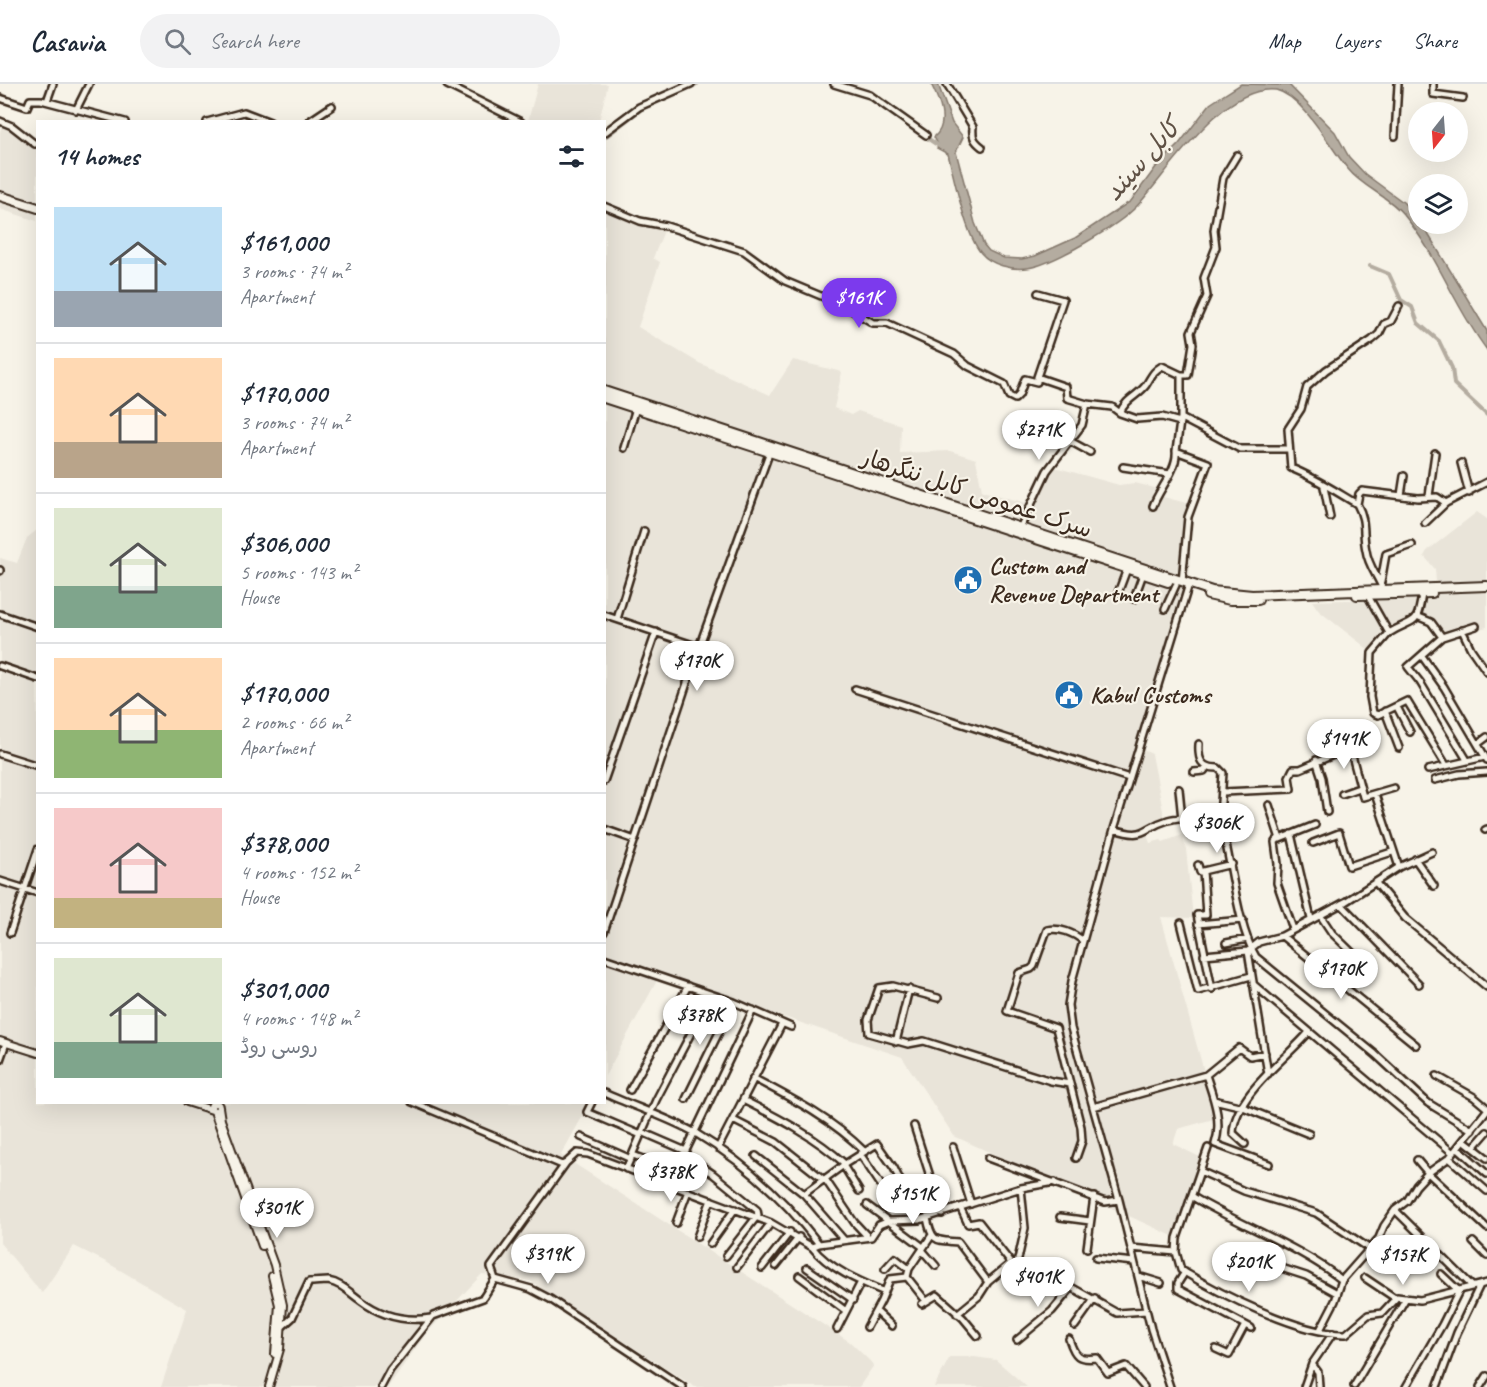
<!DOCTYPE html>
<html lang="en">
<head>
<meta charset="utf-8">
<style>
	body { margin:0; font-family:Caveat,"Playpen Sans Arabic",sans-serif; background:#f2f2f3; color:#1f2937; height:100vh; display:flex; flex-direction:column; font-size:22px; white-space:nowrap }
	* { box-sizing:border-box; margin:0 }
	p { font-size:20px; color:#747a83 }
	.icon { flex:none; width:33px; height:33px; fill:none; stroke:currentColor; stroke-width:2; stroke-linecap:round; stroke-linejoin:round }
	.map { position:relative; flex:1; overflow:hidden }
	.panel { position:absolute; left:36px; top:36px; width:570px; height:984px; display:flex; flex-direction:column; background:#fff; border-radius:0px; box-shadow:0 6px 24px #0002 }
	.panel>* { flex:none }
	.needle { width:39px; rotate:197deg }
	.buttons { position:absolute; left:1408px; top:18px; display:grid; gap:12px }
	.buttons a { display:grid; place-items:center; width:60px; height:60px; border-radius:50%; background:#fff; box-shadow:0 6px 24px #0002; font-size:30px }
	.price { position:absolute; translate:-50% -51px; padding:0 14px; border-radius:21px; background:#fff; color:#222; font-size:20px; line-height:39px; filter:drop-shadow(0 2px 3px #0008) }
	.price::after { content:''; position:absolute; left:50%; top:36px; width:18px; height:14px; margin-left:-9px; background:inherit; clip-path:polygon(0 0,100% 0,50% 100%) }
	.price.on { background:#7c3aed; color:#fff }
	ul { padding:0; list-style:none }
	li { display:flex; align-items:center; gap:18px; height:150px; padding:0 18px }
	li+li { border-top:2px solid #e0e1e3 }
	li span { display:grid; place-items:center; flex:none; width:168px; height:120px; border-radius:0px; color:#555 }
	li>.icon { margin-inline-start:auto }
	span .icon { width:72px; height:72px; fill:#fffc; stroke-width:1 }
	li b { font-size:26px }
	h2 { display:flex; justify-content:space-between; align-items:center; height:72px; padding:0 18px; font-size:26px }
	header { display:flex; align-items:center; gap:36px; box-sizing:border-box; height:84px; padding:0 30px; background:#fff; border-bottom:2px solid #e0e1e3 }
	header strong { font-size:28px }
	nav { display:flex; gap:33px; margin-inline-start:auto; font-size:21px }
	.search { width:420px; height:54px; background:#f2f2f3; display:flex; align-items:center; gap:15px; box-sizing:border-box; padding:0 21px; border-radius:33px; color:#747a83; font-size:22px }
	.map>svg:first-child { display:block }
	.built { fill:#e9e4d9 }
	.water { fill:#b4aca0; stroke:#84786c; stroke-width:1.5 }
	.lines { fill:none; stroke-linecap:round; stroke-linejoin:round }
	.canal { stroke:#b4aca0; stroke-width:4 }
	.minor-casing { stroke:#3b2a1e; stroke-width:10 }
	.major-casing { stroke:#3b2a1e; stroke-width:10 }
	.highway-casing { stroke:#3b2a1e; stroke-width:12 }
	.minor { stroke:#f7f3e8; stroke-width:5 }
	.major { stroke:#f7f3e8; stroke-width:6 }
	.highway { stroke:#f7f3e8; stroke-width:8 }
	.labels { text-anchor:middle; stroke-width:4.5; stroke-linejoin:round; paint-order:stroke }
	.street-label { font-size:24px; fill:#3b2a1e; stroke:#f7f3e8 }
	.poi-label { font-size:24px; font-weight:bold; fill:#3b2a1e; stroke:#f7f3e8; text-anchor:start }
	.water-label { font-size:26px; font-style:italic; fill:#5f5145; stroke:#f7f3e8 }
</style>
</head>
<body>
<header>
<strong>Casavia</strong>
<div class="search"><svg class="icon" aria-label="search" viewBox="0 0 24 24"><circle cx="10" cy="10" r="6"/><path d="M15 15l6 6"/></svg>Search here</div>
<nav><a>Map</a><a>Layers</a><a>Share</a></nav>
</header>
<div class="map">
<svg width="1487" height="1303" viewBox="0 0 1487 1303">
	<rect width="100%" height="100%" fill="#f7f3e8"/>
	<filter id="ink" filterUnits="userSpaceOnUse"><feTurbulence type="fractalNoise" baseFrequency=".0167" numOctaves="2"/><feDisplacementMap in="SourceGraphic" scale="12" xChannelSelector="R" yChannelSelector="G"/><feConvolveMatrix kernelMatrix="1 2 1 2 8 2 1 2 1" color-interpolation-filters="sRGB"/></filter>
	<g filter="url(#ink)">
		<!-- built -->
		<path class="built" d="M538,0h70l-9,37h-71z
			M3,39l34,24v74l-37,-12v-77z
			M605,122l22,10 39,10 -13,32 7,4 -22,65 61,36 71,32 23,-35 49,12 -8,36 17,7 7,-4 43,14 -1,28 50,-2 26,8 6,32 45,12 24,-37 68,19 16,-2 20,5 -3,6 38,10v90l-10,6 -46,153 9,-3 9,4 11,57v9l-17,12 4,11 11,-3 2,2 19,-7 4,14 7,69 -32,-1 56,201 -39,11 -5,15 31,15 -27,79 -223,-102 -52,-79 -242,-82 -55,101z
			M1477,428l10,7v108l-42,11 -13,-17 -13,-3 -21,10 -25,25 -54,-42 -7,-10 110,-3 14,-16 -1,-13 -11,-13 3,-5z
			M37,446l1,572 552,1 -29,52 289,187 24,23 -15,22h-164l-165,-106 -48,-7 -57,61 -37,52h-227l26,-78 -81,-47 -32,-16 -32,47 -42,-50v-685l17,5 10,-25z
			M950,1273h24l22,3 31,27h-93z"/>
		<!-- water -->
		<path class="water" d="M931,0h7l14,39 11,14 -7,15 19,71 9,22 5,6 15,7 18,1 13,-3 40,-18 56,-37 25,-34 23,-23 31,-40 9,-6 22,-14 48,1 46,47 14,25 16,17 38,28 16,17v5h3l65,107v19c-32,-42 -49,-94 -83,-135 -15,-19 -41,-27 -56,-46 -18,-21 -44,-72 -72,-79 -54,-6 -108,83 -139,116 -18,19 -84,59 -110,62 -15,2 -36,-3 -46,-15 -15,-17 -27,-75 -33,-99l-11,-6 2,-2 -5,-9c16,-13 5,-37 -3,-53z"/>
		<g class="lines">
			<!-- canal -->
			<path class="canal" d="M493,27l20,11
				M924,52l18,12
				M604,54l39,-30 54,-24
				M1370,182l19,8 12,26 11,7 6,16 21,18 13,27 2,16 33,31"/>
			<!-- minor casing -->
			<g class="minor-casing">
				<path id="minor" d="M834,0l36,11 56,40
					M947,0l26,43c-1,10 1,14 9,20
					M1433,0v10l30,4
					M447,1l74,37
					M0,14l27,9 3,-7h11l84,22
					M47,17l6,-17
					M76,26l13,-26
					M0,37l12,5 23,18
					M207,38l37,-10 26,10
					M308,38l24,-16
					M604,49l35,-26 52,-23
					M1395,52l3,-52
					M604,122l36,15 26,5 78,25 41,30 60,25 28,17h14l67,31 14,12 36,18 5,12 6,3 4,-4 6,-16 12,3v-5l29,10 1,11 20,6 25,3 8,6 17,6 25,-2 18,5 1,-4 59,31h49
					M1037,293l26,-77 -25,-7
					M1120,329c6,-15 18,-17 26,-28 6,-9 6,-13 16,-19l19,9
					M1181,334v-43h7l5,-31 -2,-12 16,-36 -3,-18 12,-31 -2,-17 9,-52 14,-23
					M1180,338l-4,29 32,12 -20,54 -6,65
					M1070,357l20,11
					M624,364l12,-40
					M1461,379l8,30
					M1123,383l47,7
					M1324,403l6,30
					M1401,411l3,-19
					M1429,412l6,-43
					M1357,420l2,-10 3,-3 56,7 19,-1 9,6
					M1153,422c6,-17 25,-37 23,-55
					M1425,439l21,-20 41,-21
					M1020,444l27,-57 35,-46 5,-21
					M0,487v-1
					M1381,498l5,-28 26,-9
					M1383,506c-5,-14 -15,-24 -17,-40 -4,-17 1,-28 -9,-46 -22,-13 -43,-27 -66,-36l-3,-39 13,-20 6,-22 19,-17 46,-30 7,-6 5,-10 7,-3 8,-15
					M1118,509l9,-24
					M1368,512l21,37 -17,20 -2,44 3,16 5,2 29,-14 39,64
					M1134,515l9,-25
					M1165,525l11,-24
					M0,530l38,13
					M604,531l95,32
					M1419,533l12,5 11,15
					M617,535l27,-88
					M1462,546l9,19 16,23
					M1389,549c26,-16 28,-5 33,-39
					M1422,572l22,31 43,73
					M0,582l38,13
					M855,605l274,89
					M1397,623l13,25
					M1385,627l14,37
					M1479,659l8,-6
					M1199,660c-1,16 2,24 19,24l5,5 -3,43 3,15c9,35 15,97 33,126l119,97 53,49 44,27
					M0,670l38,12
					M1316,676l6,18 5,34
					M1467,676l-47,-78 -12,-15 34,-30 34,-11
					M1428,686l57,-13
					M1194,688l10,-1 3,-4
					M1435,696l24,-6 28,-2
					M604,697l52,-149
					M1179,705l3,30
					M1223,708l68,-3 -2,-12 4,-8h7l50,-21 13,49 31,-9
					M1342,710l17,-6
					M1375,710l24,73
					M1269,721l11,34 35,-14
					M604,745l31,11
					M1114,745c33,11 27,-1 54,-9 15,-4 36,-3 52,-4
					M1485,746l2,-1
					M1223,747l12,-3
					M1291,750l20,85
					M1279,754l-4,4 3,22 -1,19 16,46
					M1313,759l26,-10 10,33 43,-14
					M1415,775l19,27
					M1198,781l2,7 3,-1 3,44h-9l15,74
					M1203,787l29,-7
					M0,797l38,12
					M1376,799l29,35 82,69
					M1341,820l78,80
					M1320,831l12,18 34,33
					M1181,839l17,68 53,-15
					M1198,840l45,-4
					M604,848l95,-285 71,-196
					M10,849l28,-84
					M1282,852l134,109
					M1226,859l22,-4
					M1204,871l44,-4
					M604,874l130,44 57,25
					M1253,900l200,169
					M938,914l-45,-12 -14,2 -11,32 1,13 39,11 16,-3 127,40 19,3
					M896,958l13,-53
					M0,976l6,-17
					M1268,990l-20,-123 11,-9 23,-6 63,-34 54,-35 33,-15
					M1206,991c7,22 17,46 9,69l54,20
					M1437,992l37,21 13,11
					M753,994c40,21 79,41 111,73
					M630,1006l58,-104
					M604,1009c28,13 68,26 93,41 47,28 89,67 122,110
					M686,1015l48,-97
					M743,1016c36,18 71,36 102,64
					M1214,1016l29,7 66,27
					M412,1018l150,63 4,-2
					M592,1018l-5,10 54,23
					M1093,1023l113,-32 33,-27 11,8 15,-3
					M733,1036l43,22 47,37
					M914,1042l28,88
					M642,1048l44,19
					M581,1053l50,22
					M1465,1057l22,17
					M1245,1060l-12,-11c2,-38 53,-74 76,-101
					M953,1063l18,57
					M1474,1063l13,-15
					M718,1064l64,-124
					M1208,1064l-31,90 -1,14 5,18c39,24 120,65 165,64l22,-19 14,-2 15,-16 23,3 67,-17
					M1458,1064l29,26
					M860,1070l21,31
					M633,1071l44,17
					M685,1071l28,19 44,36 1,5 -32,41
					M756,1072l48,38 40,46
					M988,1074l117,44 14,-2
					M1076,1074l6,-17 -1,-14 -25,-99 -49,-17 12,-38 12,-4 3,-3 13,-36c12,-3 27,3 36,11
					M1449,1074l38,33
					M1417,1076l11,13 59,55
					M843,1081l16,26
					M626,1085l30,-69 55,-105
					M1200,1087l44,20 72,22 54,36
					M825,1095l29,43 14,15
					M670,1100l83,-174
					M804,1110l41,-30 32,-20 17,24 25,52
					M1193,1113c48,29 105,48 149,83
					M867,1121l56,42
					M961,1125l7,15 11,-2 32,41
					M1395,1126l77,76
					M1060,1133l30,4
					M927,1134c5,25 9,22 31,24l30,40
					M676,1139l12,-32
					M697,1153l14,-37
					M1473,1158l14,14
					M710,1160l25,-35
					M812,1163c17,22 49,35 73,45
					M1087,1164l7,-51
					M1131,1164l45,4
					M922,1166l14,16
					M1096,1174l38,4
					M1017,1180l8,-36 -4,-40
					M1269,1180l37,12 31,17
					M776,1182l23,-29
					M737,1183l34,-44
					M762,1184l28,-36
					M807,1184l46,32
					M885,1185l10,-11 14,11
					M1185,1188l-7,11v6l73,39
					M799,1192l47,35
					M1138,1192l23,7
					M907,1193l19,24
					M1365,1194l30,20
					M922,1220l15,-9 26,23 15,18
					M876,1227l16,15
					M957,1230l22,-18 9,-14 23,-19 30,7 76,43 29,-2
					M283,1242l9,-8 17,-36c6,0 13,-1 19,-1 13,2 22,12 32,19 21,16 46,22 71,18
					M1075,1242l20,-28
					M867,1243l14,-26 9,-22 17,-2 2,-8 23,-34
					M837,1245l24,-47
					M1320,1246l15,-29 7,-21 37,-42 5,-12 11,-16 12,-9 9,-15 12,-13 21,-15 38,-48
					M1069,1255c6,18 9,21 28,19l11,15 18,-7 18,21
					M1017,1256l35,-29 19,-23
					M1216,1265l13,6 16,-30
					M1312,1280l6,8 1,15
					M1354,1302l52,-88
					M381,1303l9,-17 43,-54 50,-18 12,-19
					M683,1303l-133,-88 -19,-10 -36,-10 -4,-12 75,-104 11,-10 11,1 183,69 41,24 7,-3 52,-7 8,-12 10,-4 30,-1 102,-32 34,-6
					M1170,1303l-19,-58 -32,-129 -48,-172 -3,-23 4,-24 42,-152 75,-245
					M1304,1303l8,-23 21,-31
					M1406,1303l36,-62 17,-34 -18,-17
					M1437,1303l20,-54 23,-48
					M1480,1303l7,-11"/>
			</g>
			<!-- major casing -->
			<g class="major-casing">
				<path id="major" d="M0,957l38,12
					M187,1018l25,8
					M211 1023a4 4 0 1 1 8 0a4 4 0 1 1-8 0Z
					M219,1023l2,13 53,145 9,40 -3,44 -11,38
					M214,1027l48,135
					M272,1192l7,29 -4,49"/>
			</g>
			<!-- highway casing -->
			<g class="highway-casing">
				<path id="highway" d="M0,112l38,12
					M604,307l608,200 40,4 235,-9
					M604,314l564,184
					M1208,511l22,5h28
					M1357,511l75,-2"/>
			</g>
			<!-- minor -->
			<use href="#minor" class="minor"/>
			<!-- major -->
			<use href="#major" class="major"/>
			<!-- highway -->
			<use href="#highway" class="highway"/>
		</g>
	</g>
	<!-- icons -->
	<defs>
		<g id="civic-disc" transform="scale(1.5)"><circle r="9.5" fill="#1f6fb2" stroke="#f7f3e8"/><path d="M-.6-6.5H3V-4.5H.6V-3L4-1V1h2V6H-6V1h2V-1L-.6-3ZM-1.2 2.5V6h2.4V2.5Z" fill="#fff"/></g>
	</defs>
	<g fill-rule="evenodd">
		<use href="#civic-disc" x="968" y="496"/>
		<use href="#civic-disc" x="1069" y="611"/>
	</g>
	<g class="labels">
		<!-- street labels -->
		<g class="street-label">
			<text transform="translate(977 409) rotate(18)" y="8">سرک عمومی کابل ننگرهار</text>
		</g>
		<!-- poi labels -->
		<g class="poi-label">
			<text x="989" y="490">Custom and<tspan x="989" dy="28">Revenue Department</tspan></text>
			<text x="1090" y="619">Kabul Customs</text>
		</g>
		<!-- water labels -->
		<g class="water-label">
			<text transform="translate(1142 75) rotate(-48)" y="9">کابل سيند</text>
		</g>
	</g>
</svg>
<div class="buttons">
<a><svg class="needle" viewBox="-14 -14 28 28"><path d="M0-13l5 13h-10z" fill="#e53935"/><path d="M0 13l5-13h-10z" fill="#747a83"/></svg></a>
<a><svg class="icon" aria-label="layers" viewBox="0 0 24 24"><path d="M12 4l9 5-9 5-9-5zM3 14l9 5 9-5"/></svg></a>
</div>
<b class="price on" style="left:859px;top:245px">$161K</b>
<b class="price" style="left:1039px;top:377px">$271K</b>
<b class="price" style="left:697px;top:608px">$170K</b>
<b class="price" style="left:1344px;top:686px">$141K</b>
<b class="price" style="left:1217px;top:770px">$306K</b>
<b class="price" style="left:1341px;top:916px">$170K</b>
<b class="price" style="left:700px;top:962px">$378K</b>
<b class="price" style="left:671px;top:1119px">$378K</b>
<b class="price" style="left:913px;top:1141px">$151K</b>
<b class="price" style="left:277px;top:1155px">$301K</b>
<b class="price" style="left:548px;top:1201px">$319K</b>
<b class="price" style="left:1403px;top:1202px">$157K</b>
<b class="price" style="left:1249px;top:1209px">$201K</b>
<b class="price" style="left:1038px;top:1224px">$401K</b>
<section class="panel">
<h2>14 homes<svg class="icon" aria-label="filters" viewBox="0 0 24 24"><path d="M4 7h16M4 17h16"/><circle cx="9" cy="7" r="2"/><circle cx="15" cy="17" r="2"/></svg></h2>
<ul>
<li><span style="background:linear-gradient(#bfe0f5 70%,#9aa5b1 0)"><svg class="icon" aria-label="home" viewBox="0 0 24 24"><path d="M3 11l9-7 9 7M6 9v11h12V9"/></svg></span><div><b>$161,000</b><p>3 rooms · 74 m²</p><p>Apartment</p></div></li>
<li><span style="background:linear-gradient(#ffd9b3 70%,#b9a48a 0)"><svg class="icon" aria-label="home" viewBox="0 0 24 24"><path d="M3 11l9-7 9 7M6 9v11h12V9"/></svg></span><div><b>$170,000</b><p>3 rooms · 74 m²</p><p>Apartment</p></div></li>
<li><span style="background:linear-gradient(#dfe7d0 65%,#7fa58c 0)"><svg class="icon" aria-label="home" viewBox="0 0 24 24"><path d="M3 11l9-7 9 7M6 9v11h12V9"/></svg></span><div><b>$306,000</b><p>5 rooms · 143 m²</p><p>House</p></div></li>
<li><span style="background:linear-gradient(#ffd9b3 60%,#8fb573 0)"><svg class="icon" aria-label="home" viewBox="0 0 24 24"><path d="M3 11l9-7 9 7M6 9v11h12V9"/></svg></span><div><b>$170,000</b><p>2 rooms · 66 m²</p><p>Apartment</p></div></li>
<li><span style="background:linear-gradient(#f6c9c9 75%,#c2b280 0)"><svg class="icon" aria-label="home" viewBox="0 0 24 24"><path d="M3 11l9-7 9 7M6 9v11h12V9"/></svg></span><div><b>$378,000</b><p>4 rooms · 152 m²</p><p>House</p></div></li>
<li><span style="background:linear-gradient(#dfe7d0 70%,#7fa58c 0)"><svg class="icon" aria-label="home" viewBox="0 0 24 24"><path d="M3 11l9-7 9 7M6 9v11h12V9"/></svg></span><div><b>$301,000</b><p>4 rooms · 148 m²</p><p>روسی روڈ</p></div></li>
</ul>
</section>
</div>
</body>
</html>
